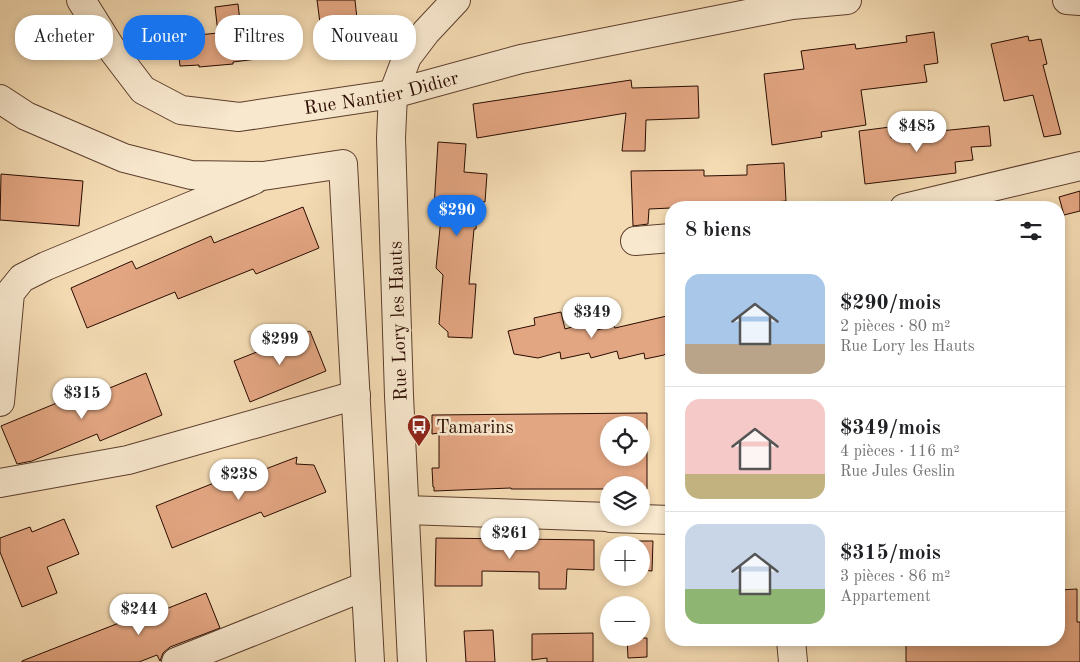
<!DOCTYPE html>
<html lang="fr">
<head>
<meta charset="utf-8">
<style>
	body { margin:0; font-family:"Old Standard TT",serif; background:#f6f6f6; color:#202124; height:100vh; display:flex; flex-direction:column; font-size:19px; white-space:nowrap }
	* { box-sizing:border-box; margin:0 }
	p { font-size:16px; color:#757577 }
	.icon { flex:none; width:28px; height:28px; fill:none; stroke:currentColor; stroke-width:2; stroke-linecap:round; stroke-linejoin:round }
	.map { position:relative; flex:1; overflow:hidden }
	.panel { position:absolute; left:665px; top:201px; width:400px; height:445px; display:flex; flex-direction:column; background:#fff; border-radius:20px; box-shadow:0 2px 8px #0003 }
	.panel>* { flex:none }
	.hud { position:absolute; left:15px; top:15px; width:475px; height:45px; display:flex; gap:10px }
	.fabs { position:absolute; left:600px; top:416px; display:grid; gap:10px }
	.fabs a { display:grid; place-items:center; width:50px; height:50px; border-radius:50%; background:#fff; box-shadow:0 2px 8px #0003; font-size:25px }
	.price { position:absolute; translate:-50% -42px; padding:0 11px; border-radius:18px; background:#fff; color:#222; font-size:16px; line-height:32px; filter:drop-shadow(0 1px 2px #0008) }
	.price::after { content:''; position:absolute; left:50%; top:30px; width:15px; height:11px; margin-left:-8px; background:inherit; clip-path:polygon(0 0,100% 0,50% 100%) }
	.price.active { background:#1a73e8; color:#fff }
	ul { padding:0; list-style:none }
	li { display:flex; align-items:center; gap:15px; height:125px; padding:0 20px }
	li+li { border-top:1px solid #e0e0e0 }
	li span { display:grid; place-items:center; flex:none; width:140px; height:100px; border-radius:15px; color:#555 }
	li>.icon { margin-inline-start:auto }
	span .icon { width:60px; height:60px; fill:#fffc; stroke-width:1 }
	li b { font-size:21px }
	h2 { display:flex; justify-content:space-between; align-items:center; height:60px; padding:0 20px; font-size:21px }
	.pill { padding:0 18px; border-radius:20px; background:#fff; box-shadow:0 2px 8px #0003; font-size:18px; line-height:45px }
	.pill.active { background:#1a73e8; color:#fff }
	.map>svg:first-child { display:block }
	.building { fill:#e3a682; stroke:#2a0b00; fill-rule:evenodd }
	.lines { fill:none; stroke-linecap:round; stroke-linejoin:round }
	.minor-casing { stroke:#5c3f2d; stroke-width:30 }
	.minor { stroke:#f8e8ce; stroke-width:28 }
	.labels { text-anchor:middle; stroke-width:5; stroke-linejoin:round; paint-order:stroke }
	.street-label { font-size:19px; fill:#2a0b00; stroke:#f8e8ce }
	.poi-label { font-size:19px; fill:#2a0b00; stroke:#f8e8ce; text-anchor:start }
</style>
</head>
<body>
<div class="map">
<svg width="1080" height="662" viewBox="0 0 1080 662">
	<rect width="100%" height="100%" fill="#f4dbb3"/>
	<filter id="stains"><feTurbulence type="fractalNoise" baseFrequency=".004" numOctaves="4"/><feColorMatrix values="0 0 0 0 .2 0 0 0 0 .09 0 0 0 0 .02 0 0 0 .5 -.17"/></filter>
	<radialGradient id="worn" r=".72"><stop offset=".6" stop-color="#630" stop-opacity="0"/><stop offset="1" stop-color="#630" stop-opacity=".3"/></radialGradient>
	<!-- building -->
	<path class="building" d="M317,0h38l2,19 -37,4z
		M238,4l3,26 52,-6 4,30 -64,8v2l-34,3v-2l-19,1 -3,-29 41,-4 -3,-26z
		M934,32l4,31 -14,2 3,17 -66,8 5,35 -45,7 1,5 -50,8 -8,-71 40,-5 -3,-18 54,-7 1,5 51,-7 -1,-6z
		M1028,36l1,5 12,-2 6,25 -4,1 18,69 -17,3 -11,-42 -29,6 -13,-57z
		M631,80l1,8 66,-2 1,32 -53,2 -1,31h-23l4,-38 -149,25 -4,-34z
		M989,126l2,20 -20,1 2,13 -18,2 1,11 -91,11 -6,-53 31,-4 1,11 40,-5v-1z
		M438,142l28,2 -2,28 23,2 -2,28 -8,-1 -1,28h-2l-5,55h7l-4,54 -24,-1v-5l-9,-8 4,-49 -7,-7 6,-60h-8z
		M784,163l2,38 -47,4v3h-68l-22,1 -1,15 -15,2 -2,-55 73,-1v6l43,-1v-10z
		M1,174l82,7 -4,45 -79,-6z
		M1080,191v20l-16,4 -5,-18z
		M303,207l16,41 -63,26 -3,-5 -75,30 -3,-7 -88,36 -16,-40 61,-27 4,8 75,-33 3,7z
		M561,312l4,17 21,-6 2,9 26,-6 1,2 56,-13v34l-7,6 -19,4 -1,-6 -25,6 -2,-8 -26,7 -2,-5 -28,6 -1,-7 -22,6 -24,-4 -6,-23 27,-6 -1,-7z
		M310,331l16,40 -76,31 -16,-41z
		M146,373l16,42 -62,26 -3,-7 -65,27 -15,3 -16,-38 63,-26 2,6z
		M647,413v76h-6v-4h-32v4h-98v-1l-77,3v-4h-1l-1,-19h7v-35l-7,1v-19zM609,425h32v33h-32z
		M297,457l-1,7 18,1 12,27 -62,25 -3,-5 -89,36 -16,-42 63,-25 2,5z
		M64,519l15,35 -32,13 10,26 -35,14 -22,-55v-14l30,-11 2,5z
		M436,538l158,2v30l-27,-1 -1,20h-27v-17l-57,-1v15h-47z
		M624,541h29l-1,30 -11,-1v-25h-17z
		M1077,589v33h3v40h-174v-22h153v-50z
		M206,593l14,35 -50,19 -7,6 -3,8 -3,-6 -18,7h-117v-1l102,-40 2,4z
		M493,630l2,32h-29l-2,-31z
		M593,633v29h-46v-4l-15,2v-26z
		M627,638h20v19l-19,1z"/>
	<g class="lines">
		<!-- minor casing -->
		<g class="minor-casing">
			<g id="minor">
				<path id="s1" d="M81,0l30,48 32,42 38,20 58,7 154,-23 128,-35 271,-54 55,-5"/>
				<path d="M1067,0l13,1"/>
				<path d="M0,99l26,17 98,42 67,17 72,1 80,-12 27,498"/>
				<path d="M904,208l176,-42"/>
				<path d="M635,241l36,-3"/>
				<path d="M0,402l10,-109 12,-15 24,-12 208,-86"/>
				<path d="M0,483l128,-23 228,-65"/>
				<path d="M405,510l204,7"/>
				<path d="M610,518l61,2"/>
				<path d="M791,640l2,22"/>
				<path d="M176,662l190,-76"/>
				<path d="M412,662l-13,-266 -8,-258 2,-44 14,-37 19,-25 30,-32"/>
			</g>
		</g>
		<!-- minor -->
		<use href="#minor" class="minor"/>
	</g>
	<!-- icons -->
	<defs>
		<g id="bus-pin" transform="scale(1.25)"><path d="M0 17L-7.5 6A9.5 9.5 0 1 1 7.5 6Z" fill="#8f2418" stroke="#f8e8ce"/><path d="M-5-6H5V4H4V6H2V4H-2V6H-4V4H-5ZM-3.5-4V0h7V-4ZM-3.5 1.2v1.5H-2V1.2ZM2 1.2v1.5H3.5V1.2Z" fill="#fff"/></g>
	</defs>
	<g fill-rule="evenodd">
		<use href="#bus-pin" x="419" y="426"/>
	</g>
	<g class="labels">
		<!-- street labels -->
		<g class="street-label">
			<text dy="7" stroke="none"><textPath href="#s1" startOffset="355">Rue Nantier Didier</textPath></text>
			<text transform="translate(397 321) rotate(-92)" y="7">Rue Lory les Hauts</text>
		</g>
		<!-- poi labels -->
		<g class="poi-label">
			<text x="436" y="433">Tamarins</text>
		</g>
	</g>
	<rect width="100%" height="100%" filter="url(#stains)"/>
	<rect width="100%" height="100%" fill="url(#worn)"/>
</svg>
<div class="fabs">
<a><svg class="icon" aria-label="locate" viewBox="0 0 24 24"><circle cx="12" cy="12" r="6"/><path d="M12 2v4M12 18v4M2 12h4M18 12h4"/></svg></a>
<a><svg class="icon" aria-label="layers" viewBox="0 0 24 24"><path d="M12 4l9 5-9 5-9-5zM3 14l9 5 9-5"/></svg></a>
<a>+</a>
<a>−</a>
</div>
<b class="price" style="left:917px;top:153px">$485</b>
<b class="price active" style="left:457px;top:237px">$290</b>
<b class="price" style="left:592px;top:339px">$349</b>
<b class="price" style="left:280px;top:366px">$299</b>
<b class="price" style="left:82px;top:420px">$315</b>
<b class="price" style="left:239px;top:501px">$238</b>
<b class="price" style="left:510px;top:560px">$261</b>
<b class="price" style="left:139px;top:636px">$244</b>
<div class="hud">
<a class="pill">Acheter</a>
<a class="pill active">Louer</a>
<a class="pill">Filtres</a>
<a class="pill">Nouveau</a>
</div>
<section class="panel">
<h2>8 biens<svg class="icon" aria-label="filters" viewBox="0 0 24 24"><path d="M4 7h16M4 17h16"/><circle cx="9" cy="7" r="2"/><circle cx="15" cy="17" r="2"/></svg></h2>
<ul>
<li><span style="background:linear-gradient(#a9c7e8 70%,#b9a48a 0)"><svg class="icon" aria-label="home" viewBox="0 0 24 24"><path d="M3 11l9-7 9 7M6 9v11h12V9"/></svg></span><div><b>$290/mois</b><p>2 pièces · 80 m²</p><p>Rue Lory les Hauts</p></div></li>
<li><span style="background:linear-gradient(#f6c9c9 75%,#c2b280 0)"><svg class="icon" aria-label="home" viewBox="0 0 24 24"><path d="M3 11l9-7 9 7M6 9v11h12V9"/></svg></span><div><b>$349/mois</b><p>4 pièces · 116 m²</p><p>Rue Jules Geslin</p></div></li>
<li><span style="background:linear-gradient(#c9d6e8 65%,#8fb573 0)"><svg class="icon" aria-label="home" viewBox="0 0 24 24"><path d="M3 11l9-7 9 7M6 9v11h12V9"/></svg></span><div><b>$315/mois</b><p>3 pièces · 86 m²</p><p>Appartement</p></div></li>
</ul>
</section>
</div>
</body>
</html>
